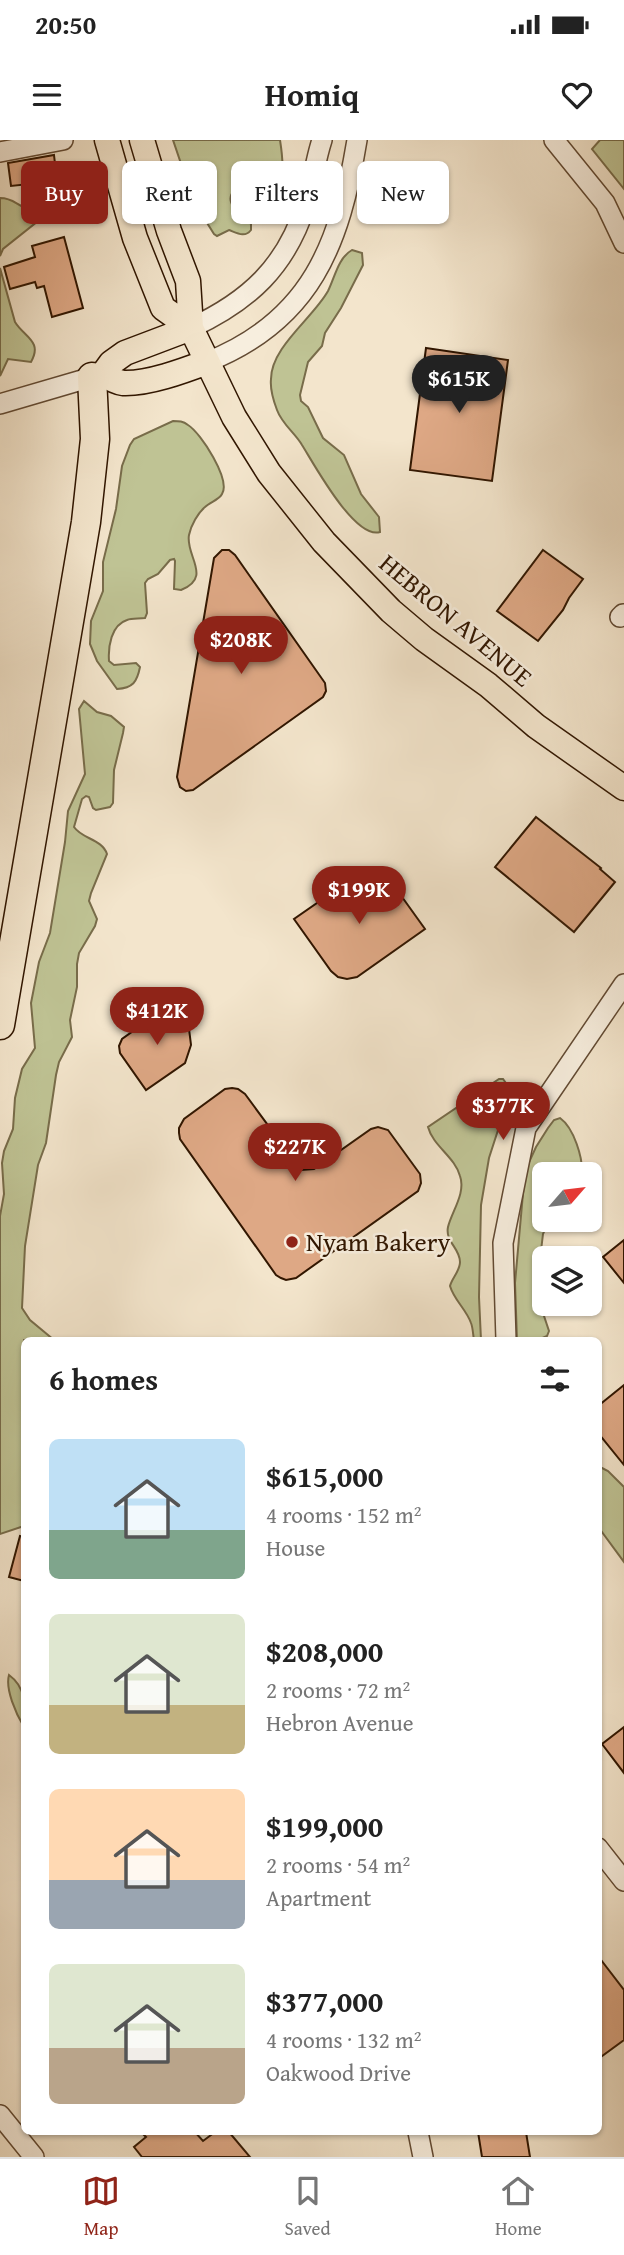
<!DOCTYPE html>
<html lang="en">
<head>
<meta charset="utf-8">
<style>
	body { margin:0; font-family:"Gentium Book Plus",serif; background:#f6f6f6; color:#222; height:100vh; display:flex; flex-direction:column; font-size:26px; white-space:nowrap }
	* { box-sizing:border-box; margin:0 }
	p { font-size:23px; color:#767676 }
	.icon { flex:none; width:38px; height:38px; fill:none; stroke:currentColor; stroke-width:2; stroke-linecap:round; stroke-linejoin:round }
	.map { position:relative; flex:1; overflow:hidden }
	.side { position:absolute; left:21px; top:1197px; width:581px; height:798px; display:flex; flex-direction:column; background:#fff; border-radius:10px; box-shadow:0 2px 5px #0004 }
	.side>* { flex:none }
	.hud { position:absolute; left:21px; top:21px; width:583px; height:63px; display:flex; gap:14px }
	.needle { width:46px; rotate:62deg }
	.buttons { position:absolute; left:532px; top:1022px; display:grid; gap:14px }
	.buttons a { display:grid; place-items:center; width:70px; height:70px; border-radius:10px; background:#fff; box-shadow:0 2px 5px #0004; font-size:35px }
	.price { position:absolute; translate:-50% -60px; padding:0 16px; border-radius:24px; background:#8f2418; color:#fff; font-size:23px; line-height:46px; filter:drop-shadow(0 2px 4px #0008) }
	.price::after { content:''; position:absolute; left:50%; top:42px; width:21px; height:16px; margin-left:-10px; background:inherit; clip-path:polygon(0 0,100% 0,50% 100%) }
	.price.active { background:#222; color:#fff }
	ul { padding:0; list-style:none }
	li { display:flex; align-items:center; gap:21px; height:175px; padding:0 28px }
	li span { display:grid; place-items:center; flex:none; width:196px; height:140px; border-radius:10px; color:#555 }
	li>.icon { margin-inline-start:auto }
	span .icon { width:84px; height:84px; fill:#fffc; stroke-width:1 }
	li b { font-size:30px }
	h2 { display:flex; justify-content:space-between; align-items:center; height:84px; padding:0 28px; font-size:30px }
	.chip { padding:0 24px; border-radius:10px; background:#fff; box-shadow:0 2px 5px #0004; font-size:24px; line-height:63px }
	.chip.active { background:#8f2418; color:#fff }
	.status { display:flex; justify-content:space-between; align-items:center; height:49px; padding:0 35px; background:#fff; direction:ltr }
	.status svg { height:19px; fill:currentColor }
	header { display:flex; justify-content:space-between; align-items:center; height:91px; padding:0 28px; background:#fff; font-size:32px; font-weight:800 }
	.tabs { display:flex; justify-content:space-around; align-items:center; height:98px; border-top:2px solid #e0e0e0; background:#fff; font-size:19px; color:#767676 }
	.tabs a { display:grid; justify-items:center; gap:4px }
	.tabs .active { color:#8f2418 }
	.map>svg:first-child { display:block }
	.green { fill:#bfc394; stroke:#786c4a; stroke-width:2 }
	.building { fill:#dea885; stroke:#311600; stroke-width:2 }
	.lines { fill:none; stroke-linecap:round; stroke-linejoin:round }
	.minor-casing { stroke:#624a33; stroke-width:22 }
	.major-casing { stroke:#311600; stroke-width:27 }
	.highway-casing { stroke:#311600; stroke-width:31 }
	.minor { stroke:#f7eede; stroke-width:19 }
	.major { stroke:#f3e5cc; stroke-width:24 }
	.highway { stroke:#f3e5cc; stroke-width:28 }
	.poi-dot { fill:#8f2418; stroke:#f7eede; stroke-width:2.5 }
	.labels { text-anchor:middle; stroke-width:5; stroke-linejoin:round; paint-order:stroke }
	.street-label { font-size:26px; fill:#311600; stroke:#f7eede }
	.poi-label { font-size:26px; fill:#311600; stroke:#f7eede; text-anchor:start }
</style>
</head>
<body>
<div class="status"><b>20:50</b><svg viewBox="0 0 49 12"><path d="M0 12V9h3v3zM5 12V6h3v6zM10 12V3h3v9zM15 12V0h3v12zM26 1h20v11H26zM47 4h2v5h-2z"/></svg></div>
<header><svg class="icon" aria-label="menu" viewBox="0 0 24 24"><path d="M4 6h16M4 12h16M4 18h16"/></svg>Homiq<svg class="icon" aria-label="heart" viewBox="0 0 24 24"><path d="M12 20l-8-8c-3-5 5-10 8-4 3-6 11-1 8 4z"/></svg></header>
<div class="map">
<svg width="624" height="2017" viewBox="0 0 624 2017">
	<rect width="100%" height="100%" fill="#f3e5cc"/>
	<filter id="stains"><feTurbulence type="fractalNoise" baseFrequency=".00286" numOctaves="4"/><feColorMatrix values="0 0 0 0 .2 0 0 0 0 .09 0 0 0 0 .02 0 0 0 .5 -.17"/></filter>
	<radialGradient id="worn" r=".72"><stop offset=".6" stop-color="#630" stop-opacity="0"/><stop offset="1" stop-color="#630" stop-opacity=".3"/></radialGradient>
	<!-- green -->
	<path class="green" d="M173,0h107c3,19 6,43 -8,59l-5,-1c-5,-5 -10,-13 -18,-14 -9,-1 -21,9 -18,18 2,9 14,15 20,22v6c-6,8 -14,3 -22,0l-12,6 -3,-2 -20,-32z
		M600,0h24v49l-32,-40z
		M84,26l5,4 3,19 -9,13 -36,12 -44,35 -3,7v-58c14,0 17,8 25,9 18,2 44,-33 59,-41z
		M352,110l10,3 1,12 -22,43 -16,25 -3,13 -14,16 -8,33 1,6 7,6 15,31 21,17 17,39 18,23 1,15c-25,8 -66,-68 -78,-87 -7,-12 -20,-21 -25,-35 -3,-8 -7,-22 -6,-31 0,-32 42,-61 57,-88 7,-14 10,-33 24,-41z
		M0,128l15,54c9,15 28,19 16,40l-23,-3 -8,17z
		M173,281c6,0 10,0 15,4 13,8 43,55 34,69 -3,6 -12,8 -17,13 -7,6 -14,18 -16,28 -4,21 24,42 -8,55l-7,-1 1,-28 -1,-2 -4,1 -12,14 -10,5 -3,4 2,30 -2,5c-6,1 -13,0 -18,2 -16,5 -19,27 -18,41l5,4 22,-2 4,4c-3,15 -7,21 -23,22l-20,-28 -7,-17 1,-23 12,-30v-29l13,-53 6,-43 8,-21 4,-6z
		M84,561l13,11 14,4 13,11 -1,6 -9,37 -1,33 -3,4 -14,3 -3,-2 -4,-11 -3,-1 -4,3 -8,28c8,12 28,12 33,27l-16,39 -2,8 8,18 -2,7 -16,27 -2,11v23l-7,33 2,17 -13,25 -3,13 -10,68 -8,22 -13,81 -3,62 8,12 24,20h-30v186l-24,8v-318l4,-22 -2,-31 2,-12 9,-22 2,-31 7,-29 13,-21 -4,-45 8,-41 11,-29 15,-91 3,-31 17,-37 -6,-65z
		M499,939h4l8,11 -22,68 -8,47 -2,92 2,43h-7c-1,-5 -1,-12 -3,-17 -5,-14 -17,-23 -21,-37 2,-8 10,-15 10,-24 0,-14 -15,-20 -12,-35 4,-16 18,-34 12,-51 -5,-19 -27,-30 -32,-49z
		M560,978c14,10 23,40 22,56h-38v46h5l-6,14 -7,58 13,39 -2,5 -9,4h-21l-2,-57 10,-112 11,-24 12,-19 6,-8z
		M602,1328l6,3 16,16v75l-25,-34v-59z
		M9,1535c18,13 16,32 15,52 -8,-13 -19,-38 -15,-52z"/>
	<!-- building -->
	<path class="building" d="M54,15l3,26 -46,5 -3,-23z
		M64,97l19,71 -31,9 -8,-31 -7,2 -2,-6 -25,7 -6,-22 31,-10 -3,-11z
		M426,208l82,12 -16,121 -82,-11z
		M222,410h7l6,5 90,128 1,8 -3,6 -130,93 -7,1 -6,-4 -3,-10 37,-219z
		M543,410l40,29 -14,19 -6,12 -25,31 -41,-30z
		M536,677l65,51 -1,1 15,13 -41,50 -79,-65z
		M365,740l14,1 18,9 28,39 -68,48 -10,2 -9,-2 -7,-6 -37,-52 49,-34z
		M171,864l18,25 2,16 -6,18 -39,27 -26,-37 -1,-7 3,-7z
		M232,948l6,1 7,5 56,76 13,-1 57,-40 7,-2 10,3 32,44 1,9 -3,8 -122,87 -10,2 -5,-2 -5,-3 -96,-136 -1,-6v-5l5,-9 41,-30z
		M624,1100v43l-21,-26z
		M624,1245v80l-26,-32v-27z
		M20,1396l4,1v44l-15,-4z
		M624,1587v46l-22,-29z
		M598,1816l26,34v50l-26,19z
		M141,1992h54l8,9 12,-9h14l21,25h-108l-8,-10 12,-10z
		M478,1992h48l4,25h-48z"/>
	<g class="lines">
		<!-- minor casing -->
		<g class="minor-casing">
			<path id="minor" d="M554,0l51,63 19,40
				M0,12l63,-12
				M191,188c58,-27 95,-61 115,-124 7,-21 9,-43 16,-64
				M207,222c104,-41 133,-118 150,-222
				M0,264l92,-27
				M620,477l3,-3
				M506,1200l-3,-97 23,-115 98,-144
				M598,1708l26,33
				M0,1975l34,42
				M418,1992l5,25"/>
		</g>
		<!-- major casing -->
		<g class="major-casing">
			<path id="major" d="M107,0l28,98 28,70 28,20
				M142,0l27,91 19,50 3,47 43,89 35,56 55,69 67,69 33,28 64,46 48,41 88,62
				M103,234c6,4 13,8 20,9 25,1 60,-12 84,-21
				M92,237l11,-3 8,-11 14,-10 66,-25"/>
		</g>
		<!-- highway casing -->
		<g class="highway-casing">
			<path id="highway" d="M0,885l86,-503 9,-83 -3,-62"/>
		</g>
		<!-- minor -->
		<use href="#minor" class="minor"/>
		<!-- major -->
		<use href="#major" class="major"/>
		<!-- highway -->
		<use href="#highway" class="highway"/>
	</g>
	<!-- markers -->
	<circle class="poi-dot" cx="292" cy="1102" r="7"/>
	<g class="labels">
		<!-- street labels -->
		<g class="street-label">
			<text transform="translate(456 480) rotate(40)" y="9">HEBRON AVENUE</text>
		</g>
		<!-- poi labels -->
		<g class="poi-label">
			<text x="306" y="1111">Nyam Bakery</text>
		</g>
	</g>
	<rect width="100%" height="100%" filter="url(#stains)"/>
	<rect width="100%" height="100%" fill="url(#worn)"/>
</svg>
<div class="buttons">
<a><svg class="needle" viewBox="-14 -14 28 28"><path d="M0-13l5 13h-10z" fill="#e53935"/><path d="M0 13l5-13h-10z" fill="#767676"/></svg></a>
<a><svg class="icon" aria-label="layers" viewBox="0 0 24 24"><path d="M12 4l9 5-9 5-9-5zM3 14l9 5 9-5"/></svg></a>
</div>
<b class="price active" style="left:459px;top:275px">$615K</b>
<b class="price" style="left:241px;top:536px">$208K</b>
<b class="price" style="left:359px;top:786px">$199K</b>
<b class="price" style="left:157px;top:907px">$412K</b>
<b class="price" style="left:503px;top:1002px">$377K</b>
<b class="price" style="left:295px;top:1043px">$227K</b>
<div class="hud">
<a class="chip active">Buy</a>
<a class="chip">Rent</a>
<a class="chip">Filters</a>
<a class="chip">New</a>
</div>
<section class="side">
<h2>6 homes<svg class="icon" aria-label="filters" viewBox="0 0 24 24"><path d="M4 7h16M4 17h16"/><circle cx="9" cy="7" r="2"/><circle cx="15" cy="17" r="2"/></svg></h2>
<ul>
<li><span style="background:linear-gradient(#bfe0f5 65%,#7fa58c 0)"><svg class="icon" aria-label="home" viewBox="0 0 24 24"><path d="M3 11l9-7 9 7M6 9v11h12V9"/></svg></span><div><b>$615,000</b><p>4 rooms · 152 m²</p><p>House</p></div></li>
<li><span style="background:linear-gradient(#dfe7d0 65%,#c2b280 0)"><svg class="icon" aria-label="home" viewBox="0 0 24 24"><path d="M3 11l9-7 9 7M6 9v11h12V9"/></svg></span><div><b>$208,000</b><p>2 rooms · 72 m²</p><p>Hebron Avenue</p></div></li>
<li><span style="background:linear-gradient(#ffd9b3 65%,#9aa5b1 0)"><svg class="icon" aria-label="home" viewBox="0 0 24 24"><path d="M3 11l9-7 9 7M6 9v11h12V9"/></svg></span><div><b>$199,000</b><p>2 rooms · 54 m²</p><p>Apartment</p></div></li>
<li><span style="background:linear-gradient(#dfe7d0 60%,#b9a48a 0)"><svg class="icon" aria-label="home" viewBox="0 0 24 24"><path d="M3 11l9-7 9 7M6 9v11h12V9"/></svg></span><div><b>$377,000</b><p>4 rooms · 132 m²</p><p>Oakwood Drive</p></div></li>
</ul>
</section>
</div>
<nav class="tabs">
<a class="active"><svg class="icon" aria-label="map" viewBox="0 0 24 24"><path d="M3 6l6-2 6 2 6-2v14l-6 2-6-2-6 2zM9 4v14M15 6v14"/></svg>Map</a>
<a><svg class="icon" aria-label="saved" viewBox="0 0 24 24"><path d="M7 4h10v16l-5-4-5 4z"/></svg>Saved</a>
<a><svg class="icon" aria-label="home" viewBox="0 0 24 24"><path d="M3 11l9-7 9 7M6 9v11h12V9"/></svg>Home</a>
</nav>
</body>
</html>
